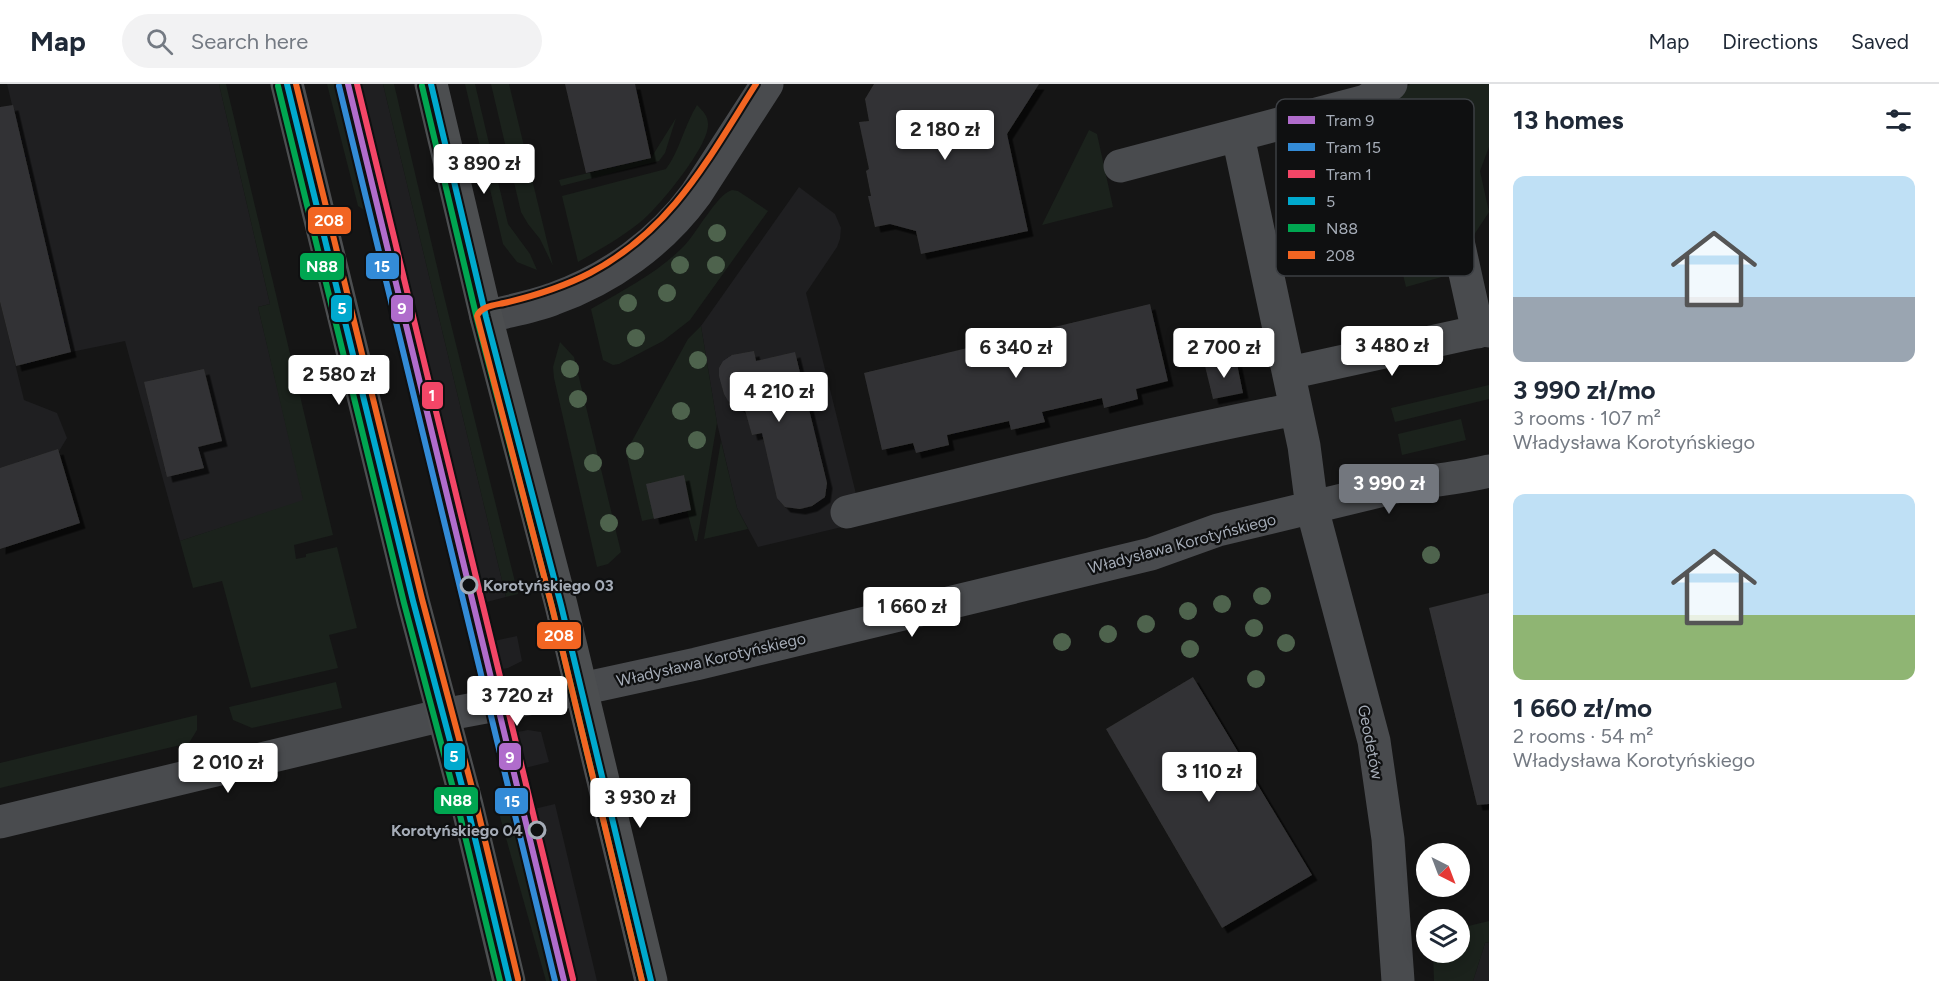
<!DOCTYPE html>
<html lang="en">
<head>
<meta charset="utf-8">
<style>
	body { margin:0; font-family:Figtree,sans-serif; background:#f2f2f3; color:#1f2937; height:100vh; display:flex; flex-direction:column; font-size:22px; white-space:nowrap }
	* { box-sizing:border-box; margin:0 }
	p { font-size:20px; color:#747a83 }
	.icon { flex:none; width:33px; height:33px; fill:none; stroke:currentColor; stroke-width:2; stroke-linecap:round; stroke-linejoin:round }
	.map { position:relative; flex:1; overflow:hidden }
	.sheet { display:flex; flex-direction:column; background:#fff; width:450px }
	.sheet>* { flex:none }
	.needle { width:39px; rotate:138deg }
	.buttons { position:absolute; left:1416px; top:759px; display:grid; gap:12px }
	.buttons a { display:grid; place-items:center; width:54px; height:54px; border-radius:50%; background:#fff; box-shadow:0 3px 15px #0003; font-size:30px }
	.price { position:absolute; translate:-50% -51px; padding:0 14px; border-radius:6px; background:#fff; color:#222; font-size:20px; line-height:39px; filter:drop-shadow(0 2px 3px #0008) }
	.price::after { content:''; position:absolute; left:50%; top:36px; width:18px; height:14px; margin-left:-9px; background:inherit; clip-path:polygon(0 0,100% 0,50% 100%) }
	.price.current { background:#73777e; color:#fff }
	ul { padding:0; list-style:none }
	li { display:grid; align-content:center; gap:12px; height:318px; padding:0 24px }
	li span { display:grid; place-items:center; height:186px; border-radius:12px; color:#555 }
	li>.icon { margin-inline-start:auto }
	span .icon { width:108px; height:108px; fill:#fffc; stroke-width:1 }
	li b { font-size:26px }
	h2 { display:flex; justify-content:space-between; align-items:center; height:72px; padding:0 24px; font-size:26px }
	header { display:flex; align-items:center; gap:36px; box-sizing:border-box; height:84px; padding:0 30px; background:#fff; border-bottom:2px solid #e0e1e3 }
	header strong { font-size:28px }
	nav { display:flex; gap:33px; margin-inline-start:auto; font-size:21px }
	.search { width:420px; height:54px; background:#f2f2f3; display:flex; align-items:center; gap:15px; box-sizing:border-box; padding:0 21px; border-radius:33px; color:#747a83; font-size:22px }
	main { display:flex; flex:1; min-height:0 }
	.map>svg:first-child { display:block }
	.built { fill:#1f1f21 }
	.green { fill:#1b221c }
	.building { fill:#333334; filter:url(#shadow) }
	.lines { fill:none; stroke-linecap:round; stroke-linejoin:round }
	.minor { stroke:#494b4e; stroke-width:33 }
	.major { stroke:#4c4e50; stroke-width:33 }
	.bus-1-casing { stroke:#0f1011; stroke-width:10 }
	.bus-2-casing { stroke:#0f1011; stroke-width:10 }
	.bus-3-casing { stroke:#0f1011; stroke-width:10 }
	.bus-1 { stroke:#00a9ce; stroke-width:6 }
	.bus-2 { stroke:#00a651; stroke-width:6 }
	.bus-3 { stroke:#f26522; stroke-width:6 }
	.tram-1-casing { stroke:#0f1011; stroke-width:10 }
	.tram-2-casing { stroke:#0f1011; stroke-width:10 }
	.tram-3-casing { stroke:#0f1011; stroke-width:10 }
	.tram-1 { stroke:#b06ccc; stroke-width:6 }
	.tram-2 { stroke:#338bd7; stroke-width:6 }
	.tram-3 { stroke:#f34667; stroke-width:6 }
	.tree { fill:#4e634d }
	.stop-dot { fill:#0f1011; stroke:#a5acb7; stroke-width:3 }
	.labels { text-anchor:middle; stroke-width:4.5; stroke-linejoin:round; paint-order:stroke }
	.street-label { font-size:16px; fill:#a5acb7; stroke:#0f1011 }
	.stop-label { font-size:16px; font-weight:bold; fill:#a5acb7; stroke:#0f1011; text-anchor:start }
	.key { fill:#0f1011; stroke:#3c3f43; stroke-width:1.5 }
	.key-label { font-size:16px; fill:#a5acb7 }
	.line-badge { stroke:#0f1011; stroke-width:2 }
	.badge-label { font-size:16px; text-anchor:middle; font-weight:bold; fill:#fff }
</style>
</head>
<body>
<header>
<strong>Map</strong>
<div class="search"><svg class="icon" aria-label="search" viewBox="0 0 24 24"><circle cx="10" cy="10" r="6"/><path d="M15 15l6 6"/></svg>Search here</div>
<nav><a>Map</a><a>Directions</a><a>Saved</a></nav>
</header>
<main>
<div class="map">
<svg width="1489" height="897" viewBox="0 0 1489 897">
	<defs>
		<filter id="shadow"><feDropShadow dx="5.5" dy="5.5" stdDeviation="0" flood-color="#0009"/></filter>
	</defs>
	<rect width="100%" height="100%" fill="#151515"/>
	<!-- built -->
	<path class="built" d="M7,0h212l51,220 -12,3 46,194 -124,40 -55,-200 -54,11z
		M341,0h42l123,513 -39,10 -94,-399z
		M799,103l36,27 6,14 -1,11 -3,8 -31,46 57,229 -105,25 -21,-39 -20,-85 -16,-97z
		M0,218l24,98 33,13 10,25 -67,111z
		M517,552l5,25 -14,7 -11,2 -17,-5 -5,-20z
		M528,646l13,2 8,30 -44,11 -8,-33 10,-6z
		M555,720l42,177h-41l-39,-168z
		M1489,858v39h-16l12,-38z"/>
	<!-- green -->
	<path class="green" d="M219,0h7l107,451 -39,10 2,14 10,-2v-3l31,-7 20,81 -28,7 9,33 -87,20 -29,-107 -29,7 -13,-47 123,-41 -45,-193 12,-3z
		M327,0h13l33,124 -9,2 -6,-4z
		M383,0h11l49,208 75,302 -12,3z
		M465,0h10l33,140 22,30 7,16 -20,-8 -14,-18z
		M491,0h18l44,182 -13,-27 -12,-15 -7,-12z
		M1410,0h79v63l-9,24 9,41 -21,32 -12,29 -50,14 -6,-25 -47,11 -3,-12 -6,-9 51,-12 -23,-96 -75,15 -7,-26 100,-32z
		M697,21c6,6 11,11 11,19 1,22 -47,80 -64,95 -20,17 -43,30 -66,43l-16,-66 104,-27c14,-19 18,-43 31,-64z
		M676,34l-11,35 -6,8 -98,25 -2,-6 92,-22z
		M1089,46l8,4 16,73 -71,18z
		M732,106l6,1 30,20 -78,109 -27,21 -44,23 -6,1 -10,-5 -12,-51c32,-19 67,-36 93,-63 13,-13 33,-52 48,-56z
		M701,242l16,97 -20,118h-2l-8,-30 -45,10 -16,-69 62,-113z
		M560,258l14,15 47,195 -13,12 -11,3 -43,-189 -1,-11z
		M1489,301v14l-94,23 -4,-14z
		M1461,335l5,21 -64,15 -4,-21z
		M721,357l16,67 11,21 -44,10z
		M336,598l6,26 -90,20 -19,-8 -4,-13z
		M197,631v15l-8,13 -189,45v-25z
		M515,725l2,4 39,168h-10l-47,-168z
		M1489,837v21l-4,1 -12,38h-39l-1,-28 27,-1v-24z"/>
	<!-- building -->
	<path class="building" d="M565,0h70l16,74 -65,15z
		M874,0h165l-32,50 21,97 -107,23 -5,-23 -26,-7 -15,3 -7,-31h3l-5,-25 3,-2 -10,-47 10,-1 -4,-22z
		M13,21l58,247 -55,14 -16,-64v-195z
		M1150,220l18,77 -32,8 2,10 -34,9 -2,-10 -60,14 3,10 -34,8 -2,-9 -62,14 2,10 -33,8 -3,-10 -31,7 -18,-77z
		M754,267l2,10 39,-9 32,131 -2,14 -13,9 -12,3 -15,-2 -8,-9 -15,-65 -10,2 -7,-25 -17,-9 -4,-7 -5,-18v-8l4,-7 9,-6z
		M1236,275l7,34 -30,6 -8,-33z
		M204,285l18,72 -24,6 6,21 -37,9 -23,-95z
		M58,365l22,74 -80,26v-81z
		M684,391l7,35 -37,9 -8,-35z
		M1489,509v211l-12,1 -48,-197z
		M1193,593l119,198 -90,53 -116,-199z"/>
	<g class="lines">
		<!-- minor -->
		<path class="minor" d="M1238,52l66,310 8,62 62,233 14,98 10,142
			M1120,82l246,-65 25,-17
			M1446,103l32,145
			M486,233c22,-6 46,-10 67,-18 57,-20 108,-57 143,-105l71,-110
			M1289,289l196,-43 4,1
			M847,428c149,-36 298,-74 449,-103
			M0,738l443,-107 138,-26 115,-25 455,-110 67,-24 178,-43c31,-7 62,-8 93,-16"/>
		<!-- major -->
		<path class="major" d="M287,0l126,517 54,204 42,176
			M431,0l55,233 75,288 90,376"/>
		<!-- bus-1 casing -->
		<g class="bus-1-casing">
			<path id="bus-1" d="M287,0l126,517 54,204 42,176
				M431,0l55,233 75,288 90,376"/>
		</g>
		<!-- bus-2 casing -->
		<g class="bus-2-casing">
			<path id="bus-2" d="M278,2l126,517 54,204 42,174
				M422,2l55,233 75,288 90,374"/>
		</g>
		<!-- bus-3 casing -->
		<g class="bus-3-casing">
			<path id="bus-3" d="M296,0l126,515 54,204 42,176
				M642,897l-90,-374 -75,-291c4,-10 18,-11 27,-13 30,-7 59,-16 86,-30 82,-43 118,-114 166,-189"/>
		</g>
		<!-- bus-1 -->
		<use href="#bus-1" class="bus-1"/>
		<!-- bus-2 -->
		<use href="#bus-2" class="bus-2"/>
		<!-- bus-3 -->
		<use href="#bus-3" class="bus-3"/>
		<!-- tram-1 casing -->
		<g class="tram-1-casing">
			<path id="tram-1" d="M348,0l216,897"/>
		</g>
		<!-- tram-2 casing -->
		<g class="tram-2-casing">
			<path id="tram-2" d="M339,2l216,895"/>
		</g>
		<!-- tram-3 casing -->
		<g class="tram-3-casing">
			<path id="tram-3" d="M357,0l216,895"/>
		</g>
		<!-- tram-1 -->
		<use href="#tram-1" class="tram-1"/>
		<!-- tram-2 -->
		<use href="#tram-2" class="tram-2"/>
		<!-- tram-3 -->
		<use href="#tram-3" class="tram-3"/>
	</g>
	<!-- trees -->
	<g class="tree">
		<circle cx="717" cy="149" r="9"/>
		<circle cx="680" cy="181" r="9"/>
		<circle cx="716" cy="181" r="9"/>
		<circle cx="667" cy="209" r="9"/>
		<circle cx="628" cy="219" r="9"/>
		<circle cx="636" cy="254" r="9"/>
		<circle cx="698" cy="276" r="9"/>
		<circle cx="570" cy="285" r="9"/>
		<circle cx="578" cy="315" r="9"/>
		<circle cx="681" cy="327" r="9"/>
		<circle cx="697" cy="356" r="9"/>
		<circle cx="635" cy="367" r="9"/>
		<circle cx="593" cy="379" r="9"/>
		<circle cx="609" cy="439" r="9"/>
		<circle cx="1431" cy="471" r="9"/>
		<circle cx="1262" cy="512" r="9"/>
		<circle cx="1222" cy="520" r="9"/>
		<circle cx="1188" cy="527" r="9"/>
		<circle cx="1146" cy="540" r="9"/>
		<circle cx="1254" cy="544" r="9"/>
		<circle cx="1108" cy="550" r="9"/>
		<circle cx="1062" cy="558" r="9"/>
		<circle cx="1286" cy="559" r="9"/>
		<circle cx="1190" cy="565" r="9"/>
		<circle cx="1256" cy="595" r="9"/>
	</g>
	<!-- markers -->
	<g class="stop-dot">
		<circle cx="469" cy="501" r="8"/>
		<circle cx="537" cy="746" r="8"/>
	</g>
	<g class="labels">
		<!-- street labels -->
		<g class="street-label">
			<text transform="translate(1182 459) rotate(-15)" y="6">Władysława Korotyńskiego</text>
			<text transform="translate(711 575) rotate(-13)" y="6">Władysława Korotyńskiego</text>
			<text transform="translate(1371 658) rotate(79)" y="6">Geodetów</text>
		</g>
		<!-- stop labels -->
		<g class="stop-label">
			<text x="483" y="507">Korotyńskiego 03</text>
			<text x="523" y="752" text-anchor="end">Korotyńskiego 04</text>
		</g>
	</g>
	<!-- legend -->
	<rect x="1276" y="15" width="198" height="177" rx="9" class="key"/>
	<rect x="1288" y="32" width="27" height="8" fill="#b06ccc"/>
	<rect x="1288" y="59" width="27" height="8" fill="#338bd7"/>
	<rect x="1288" y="86" width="27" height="8" fill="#f34667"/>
	<rect x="1288" y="113" width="27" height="8" fill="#00a9ce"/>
	<rect x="1288" y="140" width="27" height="8" fill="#00a651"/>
	<rect x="1288" y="167" width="27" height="8" fill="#f26522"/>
	<g class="key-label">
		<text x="1326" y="42">Tram 9</text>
		<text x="1326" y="69">Tram 15</text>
		<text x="1326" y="96">Tram 1</text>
		<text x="1326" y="123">5</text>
		<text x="1326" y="150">N88</text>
		<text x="1326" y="177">208</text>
	</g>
	<g class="line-badge">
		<rect x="307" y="122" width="45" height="29" rx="6" fill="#f26522"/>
		<rect x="365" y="168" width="35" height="28" rx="6" fill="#338bd7"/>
		<rect x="299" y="168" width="46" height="29" rx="6" fill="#00a651"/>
		<rect x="390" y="210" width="24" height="29" rx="6" fill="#b06ccc"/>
		<rect x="330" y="210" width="23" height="29" rx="6" fill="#00a9ce"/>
		<rect x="421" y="297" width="23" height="29" rx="6" fill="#f34667"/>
		<rect x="536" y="537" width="46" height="29" rx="6" fill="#f26522"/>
		<rect x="443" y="658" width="23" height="29" rx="6" fill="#00a9ce"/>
		<rect x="498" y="658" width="24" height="29" rx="6" fill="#b06ccc"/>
		<rect x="433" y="702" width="46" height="29" rx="6" fill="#00a651"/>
		<rect x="494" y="703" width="35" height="28" rx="6" fill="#338bd7"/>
	</g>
	<g class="badge-label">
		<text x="329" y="142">208</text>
		<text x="382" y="188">15</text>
		<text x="322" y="188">N88</text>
		<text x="402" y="230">9</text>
		<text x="342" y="230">5</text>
		<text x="432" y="317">1</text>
		<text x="559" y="557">208</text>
		<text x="454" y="678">5</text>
		<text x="510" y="679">9</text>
		<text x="456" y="722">N88</text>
		<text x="512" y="723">15</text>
	</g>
</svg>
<div class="buttons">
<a><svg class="needle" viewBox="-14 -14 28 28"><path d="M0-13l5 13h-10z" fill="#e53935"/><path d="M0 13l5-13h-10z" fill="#747a83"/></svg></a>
<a><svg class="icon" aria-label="layers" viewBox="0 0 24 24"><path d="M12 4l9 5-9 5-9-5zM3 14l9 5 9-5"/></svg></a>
</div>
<b class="price" style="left:945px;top:77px">2 180 zł</b>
<b class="price" style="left:484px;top:111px">3 890 zł</b>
<b class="price" style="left:1392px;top:293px">3 480 zł</b>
<b class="price" style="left:1016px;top:295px">6 340 zł</b>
<b class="price" style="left:1224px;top:295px">2 700 zł</b>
<b class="price" style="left:339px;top:322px">2 580 zł</b>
<b class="price" style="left:779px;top:339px">4 210 zł</b>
<b class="price current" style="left:1389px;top:431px">3 990 zł</b>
<b class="price" style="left:912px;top:554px">1 660 zł</b>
<b class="price" style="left:517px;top:643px">3 720 zł</b>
<b class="price" style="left:228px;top:710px">2 010 zł</b>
<b class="price" style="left:1209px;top:719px">3 110 zł</b>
<b class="price" style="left:640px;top:745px">3 930 zł</b>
</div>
<section class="sheet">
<h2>13 homes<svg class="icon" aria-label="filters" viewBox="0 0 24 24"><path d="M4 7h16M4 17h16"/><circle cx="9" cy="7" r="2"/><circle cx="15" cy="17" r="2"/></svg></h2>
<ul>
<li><span style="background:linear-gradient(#bfe0f5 65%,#9aa5b1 0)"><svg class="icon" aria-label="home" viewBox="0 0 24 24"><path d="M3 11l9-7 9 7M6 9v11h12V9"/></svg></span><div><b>3 990 zł/mo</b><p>3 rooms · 107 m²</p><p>Władysława Korotyńskiego</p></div></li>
<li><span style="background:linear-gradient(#bfe0f5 65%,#8fb573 0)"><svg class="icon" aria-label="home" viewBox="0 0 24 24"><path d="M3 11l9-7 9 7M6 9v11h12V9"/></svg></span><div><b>1 660 zł/mo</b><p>2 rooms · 54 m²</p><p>Władysława Korotyńskiego</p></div></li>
</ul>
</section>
</main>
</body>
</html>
